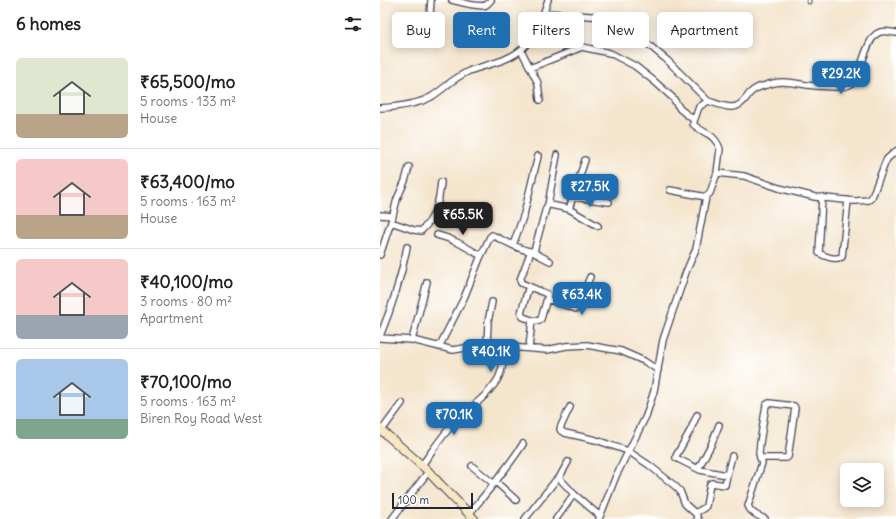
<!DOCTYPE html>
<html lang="en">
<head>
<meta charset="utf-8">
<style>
	body { margin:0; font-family:Delius,sans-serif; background:#f6f6f6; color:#202124; height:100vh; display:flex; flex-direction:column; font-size:15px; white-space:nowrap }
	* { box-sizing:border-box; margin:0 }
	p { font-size:13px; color:#757577 }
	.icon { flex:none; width:22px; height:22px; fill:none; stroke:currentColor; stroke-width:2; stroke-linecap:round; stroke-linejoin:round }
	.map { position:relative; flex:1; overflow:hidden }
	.details { display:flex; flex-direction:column; background:#fff; width:380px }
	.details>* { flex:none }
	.banner { position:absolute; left:12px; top:12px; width:380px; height:36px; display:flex; gap:8px }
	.buttons { position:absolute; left:460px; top:463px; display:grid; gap:8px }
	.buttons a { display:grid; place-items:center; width:44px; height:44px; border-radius:6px; background:#fff; box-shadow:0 2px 10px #0003; font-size:20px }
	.scale { position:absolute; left:12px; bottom:10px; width:81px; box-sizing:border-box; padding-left:4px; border:2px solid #22223b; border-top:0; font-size:11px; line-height:14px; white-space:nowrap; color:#22223b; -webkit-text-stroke:3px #fff; paint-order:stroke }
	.price { position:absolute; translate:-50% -34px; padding:0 9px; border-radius:8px; background:#1f6fb2; color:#fff; font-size:13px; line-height:26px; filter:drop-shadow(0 1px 2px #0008) }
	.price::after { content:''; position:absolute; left:50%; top:24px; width:12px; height:9px; margin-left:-6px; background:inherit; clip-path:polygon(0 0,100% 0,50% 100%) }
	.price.on { background:#222; color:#fff }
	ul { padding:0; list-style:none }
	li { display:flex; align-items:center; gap:12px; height:100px; padding:0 16px }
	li+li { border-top:1px solid #e0e0e0 }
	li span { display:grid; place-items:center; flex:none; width:112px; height:80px; border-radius:6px; color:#555 }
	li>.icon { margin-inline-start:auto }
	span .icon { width:48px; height:48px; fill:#fffc; stroke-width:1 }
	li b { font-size:17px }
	h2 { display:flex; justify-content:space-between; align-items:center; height:48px; padding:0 16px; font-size:17px }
	.tag { padding:0 14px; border-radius:6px; background:#fff; box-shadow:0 2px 10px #0003; font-size:14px; line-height:36px }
	.tag.on { background:#1f6fb2; color:#fff }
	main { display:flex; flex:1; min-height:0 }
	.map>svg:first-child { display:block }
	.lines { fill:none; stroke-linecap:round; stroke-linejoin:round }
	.lane-casing { stroke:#423f51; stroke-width:5 }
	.street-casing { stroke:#423f51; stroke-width:8 }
	.secondary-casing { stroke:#423f51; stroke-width:10 }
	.lane { stroke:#fff; stroke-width:3 }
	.street { stroke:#fff; stroke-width:5.5 }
	.secondary { stroke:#f7e8c3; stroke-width:8 }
</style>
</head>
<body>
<main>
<section class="details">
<h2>6 homes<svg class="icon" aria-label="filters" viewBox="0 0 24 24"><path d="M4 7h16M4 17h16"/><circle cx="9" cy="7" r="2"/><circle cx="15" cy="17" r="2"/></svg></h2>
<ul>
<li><span style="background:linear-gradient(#dfe7d0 70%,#b9a48a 0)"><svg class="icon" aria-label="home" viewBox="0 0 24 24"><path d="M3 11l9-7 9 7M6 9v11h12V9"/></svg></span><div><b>₹65,500/mo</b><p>5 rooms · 133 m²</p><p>House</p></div></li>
<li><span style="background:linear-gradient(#f6c9c9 70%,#b9a48a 0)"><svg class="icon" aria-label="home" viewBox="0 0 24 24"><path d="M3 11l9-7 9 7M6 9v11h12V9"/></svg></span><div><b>₹63,400/mo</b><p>5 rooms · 163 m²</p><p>House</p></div></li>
<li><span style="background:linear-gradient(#f6c9c9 70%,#9aa5b1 0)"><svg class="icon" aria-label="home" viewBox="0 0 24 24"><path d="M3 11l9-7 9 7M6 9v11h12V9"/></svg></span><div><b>₹40,100/mo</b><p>3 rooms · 80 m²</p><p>Apartment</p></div></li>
<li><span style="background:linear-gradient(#a9c7e8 75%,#7fa58c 0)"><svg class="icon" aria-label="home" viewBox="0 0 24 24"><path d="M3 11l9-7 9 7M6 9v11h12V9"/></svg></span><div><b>₹70,100/mo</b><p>5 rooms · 163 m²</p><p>Biren Roy Road West</p></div></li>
</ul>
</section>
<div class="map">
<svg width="516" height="519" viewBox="0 0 516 519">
	<rect width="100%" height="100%" fill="#fff"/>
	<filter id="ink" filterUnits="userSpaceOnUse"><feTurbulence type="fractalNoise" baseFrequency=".025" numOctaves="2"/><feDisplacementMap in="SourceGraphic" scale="8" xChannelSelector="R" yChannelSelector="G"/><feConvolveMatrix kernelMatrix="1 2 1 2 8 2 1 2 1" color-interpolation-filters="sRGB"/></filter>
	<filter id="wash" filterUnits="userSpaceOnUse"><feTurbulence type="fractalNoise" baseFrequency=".012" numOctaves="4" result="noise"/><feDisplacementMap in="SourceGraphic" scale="16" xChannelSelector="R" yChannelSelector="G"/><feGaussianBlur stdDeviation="0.9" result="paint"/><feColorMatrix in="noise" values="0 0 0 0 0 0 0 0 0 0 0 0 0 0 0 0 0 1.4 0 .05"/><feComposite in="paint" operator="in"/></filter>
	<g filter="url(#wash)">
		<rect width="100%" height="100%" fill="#f4e5cd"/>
	</g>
	<g filter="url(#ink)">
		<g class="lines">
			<!-- lane casing -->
			<g class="lane-casing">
				<path id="lane" d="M429,2v-2"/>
			</g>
			<!-- street casing -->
			<g class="street-casing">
				<path id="street" d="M51,0l-1,15 8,5v5l-1,5
					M72,0c8,2 27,8 34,5 2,-1 3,-3 5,-5
					M165,13l60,4 32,18 31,26 40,40
					M516,33c-6,-1 -13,-3 -18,0 -12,5 -17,43 -27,51 -6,5 -28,2 -36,2 -11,-1 -22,-4 -33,-4 -6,0 -13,2 -19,4 -4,1 -9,3 -13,7 -5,6 -9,14 -19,14 -7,0 -16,-4 -23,-6l-9,6 -6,17c10,10 21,8 27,25l-3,24 27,3 35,12 36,9 40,4 14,-1 3,-3 13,-34 2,-4 9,-8
					M141,50l17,33 2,17
					M150,68l52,-21 28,6 25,13 19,15 19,17 7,11 14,11
					M0,108c16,-1 36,-3 51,-11 5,-3 10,-7 15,-11 7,-6 15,-11 23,-15 18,-7 39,-9 54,-23 14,-13 19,-30 25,-48
					M290,190l36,7 4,-4 7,-20
					M193,197l36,5
					M442,197l-3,56c6,4 16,7 23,4l6,-57
					M168,205l9,-50
					M189,209l29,17
					M0,215l13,1
					M11,222l23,8 7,1c15,-14 18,-29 20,-49
					M57,235c17,4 29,12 44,21
					M133,245l11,-31 14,-58
					M0,255l12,-36 5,-20 8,-18 4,-14
					M167,299l29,10 1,-1 13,-31
					M152,320l7,1 2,-2 7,-24 -1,-1 -26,-11 -1,-3 11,-29 19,10
					M0,336c12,-29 21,-58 27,-89
					M0,338l32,2 41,10 30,-5 64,5 19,-4 21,-1 34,6 23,10 14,9
					M32,340l15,-58
					M107,346l1,-24 4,-20
					M59,347l25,-49 16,-40 10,-21 2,-2 2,1c9,4 31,17 40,15l12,-43 2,-3h3l18,4 1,-3 15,-46
					M149,348l3,-28 -9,-3 -2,-4 8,-27
					M190,407l-9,19 -1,3 1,2 4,2 31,7 32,11 21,14 26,21 5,5 5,13 11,10 2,5
					M2,430l20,-27
					M380,458h26l2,-1 7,-49 -1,-2 -25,-3 -3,2 -6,38 -1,11 3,9 -14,43c3,7 10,10 17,13
					M42,465c11,-15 21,-31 34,-44 14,-13 34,-27 43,-44 4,-9 5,-20 7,-30
					M92,466l22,18
					M318,469l13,-24 8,-20
					M347,475l5,-19
					M179,478l9,-16
					M116,482l20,18
					M315,513l9,-5 2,-2 4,-22 2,-1 13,2 2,-10 -27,-5 -24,-12v-2l14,-25 7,-16
					M89,514c19,-23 38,-45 54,-70
					M12,519l36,-47
					M145,519l31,-39 3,-2 15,16 26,22
					M176,519l18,-25
					M219,519l17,-43 30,-60 8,-25 9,-51 23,-68 10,-23 10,-52"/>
			</g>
			<!-- secondary casing -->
			<g class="secondary-casing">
				<path id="secondary" d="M0,429l46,40 12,13 36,37"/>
			</g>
			<!-- lane -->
			<use href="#lane" class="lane"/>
			<!-- street -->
			<use href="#street" class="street"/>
			<!-- secondary -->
			<use href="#secondary" class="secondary"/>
		</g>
	</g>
</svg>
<div class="buttons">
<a><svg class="icon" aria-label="layers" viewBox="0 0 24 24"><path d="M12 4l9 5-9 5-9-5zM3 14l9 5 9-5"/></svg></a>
</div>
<div class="scale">100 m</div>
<b class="price" style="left:461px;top:95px">₹29.2K</b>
<b class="price" style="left:210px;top:208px">₹27.5K</b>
<b class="price on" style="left:83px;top:236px">₹65.5K</b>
<b class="price" style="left:202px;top:316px">₹63.4K</b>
<b class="price" style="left:111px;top:373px">₹40.1K</b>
<b class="price" style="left:74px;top:436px">₹70.1K</b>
<div class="banner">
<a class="tag">Buy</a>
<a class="tag on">Rent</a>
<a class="tag">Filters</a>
<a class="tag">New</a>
<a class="tag">Apartment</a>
</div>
</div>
</main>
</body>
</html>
